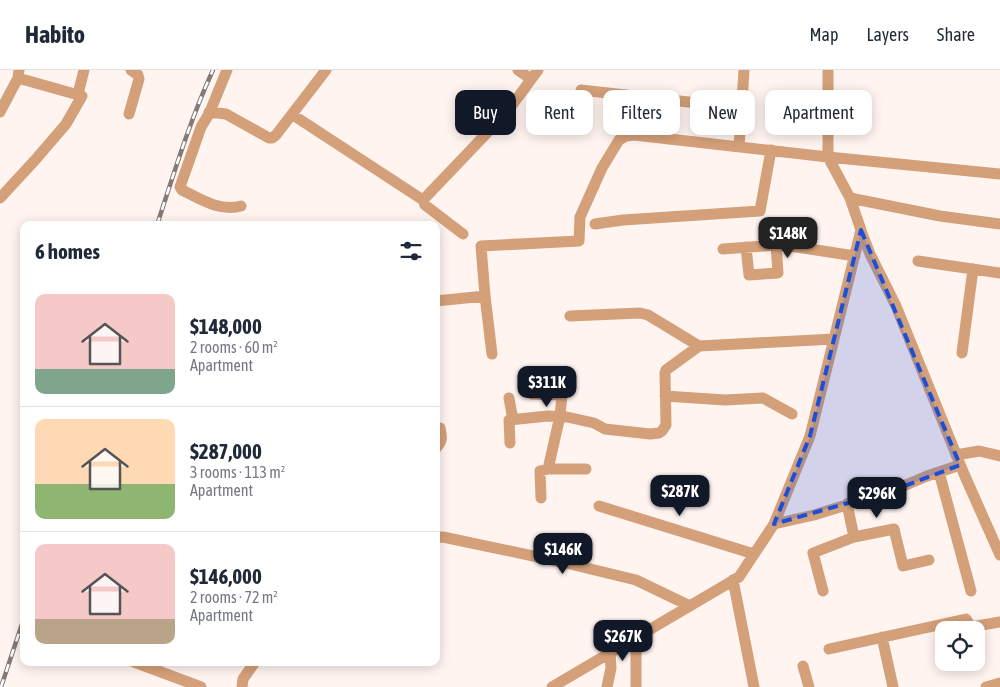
<!DOCTYPE html>
<html lang="en">
<head>
<meta charset="utf-8">
<style>
	body { margin:0; font-family:"Asap Condensed",sans-serif; background:#f6f6f7; color:#1f2937; height:100vh; display:flex; flex-direction:column; font-size:19px; white-space:nowrap }
	* { box-sizing:border-box; margin:0 }
	p { font-size:16px; color:#747a83 }
	.icon { flex:none; width:28px; height:28px; fill:none; stroke:currentColor; stroke-width:2; stroke-linecap:round; stroke-linejoin:round }
	.map { position:relative; flex:1; overflow:hidden }
	.side { position:absolute; left:20px; top:151px; width:420px; height:445px; display:flex; flex-direction:column; background:#fff; border-radius:10px; box-shadow:0 2px 12px #0003 }
	.side>* { flex:none }
	.guide { position:absolute; left:455px; top:20px; width:470px; height:45px; display:flex; gap:10px }
	.tools { position:absolute; left:935px; top:551px; display:grid; gap:10px }
	.tools a { display:grid; place-items:center; width:50px; height:50px; border-radius:10px; background:#fff; box-shadow:0 2px 12px #0003; font-size:25px }
	.price { position:absolute; translate:-50% -42px; padding:0 11px; border-radius:10px; background:#111827; color:#fff; font-size:16px; line-height:32px; filter:drop-shadow(0 1px 2px #0008) }
	.price::after { content:''; position:absolute; left:50%; top:30px; width:15px; height:11px; margin-left:-8px; background:inherit; clip-path:polygon(0 0,100% 0,50% 100%) }
	.price.active { background:#222; color:#fff }
	ul { padding:0; list-style:none }
	li { display:flex; align-items:center; gap:15px; height:125px; padding:0 15px }
	li+li { border-top:1px solid #e0e1e3 }
	li span { display:grid; place-items:center; flex:none; width:140px; height:100px; border-radius:10px; color:#555 }
	li>.icon { margin-inline-start:auto }
	span .icon { width:60px; height:60px; fill:#fffc; stroke-width:1 }
	li b { font-size:21px }
	h2 { display:flex; justify-content:space-between; align-items:center; height:60px; padding:0 15px; font-size:21px }
	.pill { padding:0 18px; border-radius:10px; background:#fff; box-shadow:0 2px 12px #0003; font-size:18px; line-height:45px }
	.pill.active { background:#111827; color:#fff }
	header { display:flex; align-items:center; gap:30px; box-sizing:border-box; height:70px; padding:0 25px; background:#fff; border-bottom:1px solid #e0e1e3 }
	header strong { font-size:24px }
	nav { display:flex; gap:28px; margin-inline-start:auto; font-size:18px }
	.map>svg:first-child { display:block }
	.lines { fill:none; stroke-linecap:round; stroke-linejoin:round }
	.minor { stroke:#d4a079; stroke-width:11 }
	.rail-casing { stroke:#837a78; stroke-width:4.5 }
	.rail { stroke:#fff; stroke-width:2.5; stroke-dasharray:8; stroke-linecap:butt }
	.marked { fill:#1d4ed8; fill-opacity:0.2; stroke:#1d4ed8; stroke-width:4; stroke-dasharray:10 6; stroke-linejoin:round }
</style>
</head>
<body>
<header>
<strong>Habito</strong>
<nav><a>Map</a><a>Layers</a><a>Share</a></nav>
</header>
<div class="map">
<svg width="1000" height="617" viewBox="0 0 1000 617">
	<rect width="100%" height="100%" fill="#fff4f0"/>
	<g class="lines">
		<!-- minor -->
		<path class="minor" d="M227,0l-18,44 -8,13 -21,60 2,3c18,9 38,22 59,16
			M518,0l13,9
			M581,20l161,18
			M78,24l6,-24
			M0,42l18,-34 1,-8
			M209,42l17,2 43,24h3l4,-3 50,-65
			M129,44l10,-35 -1,-4 -7,-5
			M296,47l127,83 2,5 38,29
			M739,77l5,-77
			M0,128l36,-39 30,-35 16,-28 -64,-18
			M850,128l90,18 60,8
			M423,130l84,-88 31,-42
			M595,154l28,-4 137,-9 11,-61
			M861,161l9,23 26,52 68,168 36,81
			M746,177l3,28 29,-2 -2,-28
			M723,179l53,-4 14,1 65,10
			M918,191l82,12
			M436,231l49,-5
			M570,246l70,-3 8,2 51,31
			M962,283l11,-84
			M492,284l-7,-58 -4,-50 98,-5 1,-24 22,-49 17,-28 7,-4 8,-1 194,22 172,17
			M532,324l30,1 -2,21 -12,53
			M665,326l60,4 38,-2 29,16
			M509,328l4,22
			M510,373l-1,-23 39,-4 19,1 27,6 11,6 45,5 9,-1 3,-2 4,-6 -1,-52 1,-3 33,-24 135,-7
			M436,378c7,-7 6,-11 4,-20
			M956,385l23,-4 21,5
			M939,402l32,119
			M541,428l-1,-27 8,-2h38
			M847,434l7,33
			M599,436l155,48
			M774,454l40,-9 80,-25 33,-14 33,-11
			M436,468l7,-1 123,26 70,17 54,26
			M733,510l21,107
			M823,521l-10,-38 41,-16 40,-8 9,37 26,-6
			M636,567v50
			M882,567l11,50
			M829,579l137,-30 5,8 29,-5
			M134,592l67,25
			M803,596l6,21
			M242,617l1,-8 12,-17
			M552,617l187,-110 35,-53 36,-88 51,-206 -11,-32 -22,-41v-87
			M607,617l4,-19 -1,-15
			M986,617l14,-4"/>
		<!-- rail casing -->
		<g class="rail-casing">
			<path id="rail" d="M157,155c17,-52 33,-105 56,-155
				M1,617l23,-69"/>
		</g>
		<!-- rail -->
		<use href="#rail" class="rail"/>
	</g>
	<!-- marked area -->
	<path class="marked" d="M861,160l99,235 -66,25 -120,34 36,-88z"/>
</svg>
<div class="tools">
<a><svg class="icon" aria-label="locate" viewBox="0 0 24 24"><circle cx="12" cy="12" r="6"/><path d="M12 2v4M12 18v4M2 12h4M18 12h4"/></svg></a>
</div>
<b class="price active" style="left:788px;top:189px">$148K</b>
<b class="price" style="left:547px;top:338px">$311K</b>
<b class="price" style="left:680px;top:447px">$287K</b>
<b class="price" style="left:877px;top:449px">$296K</b>
<b class="price" style="left:563px;top:505px">$146K</b>
<b class="price" style="left:623px;top:592px">$267K</b>
<div class="guide">
<a class="pill active">Buy</a>
<a class="pill">Rent</a>
<a class="pill">Filters</a>
<a class="pill">New</a>
<a class="pill">Apartment</a>
</div>
<section class="side">
<h2>6 homes<svg class="icon" aria-label="filters" viewBox="0 0 24 24"><path d="M4 7h16M4 17h16"/><circle cx="9" cy="7" r="2"/><circle cx="15" cy="17" r="2"/></svg></h2>
<ul>
<li><span style="background:linear-gradient(#f6c9c9 75%,#7fa58c 0)"><svg class="icon" aria-label="home" viewBox="0 0 24 24"><path d="M3 11l9-7 9 7M6 9v11h12V9"/></svg></span><div><b>$148,000</b><p>2 rooms · 60 m²</p><p>Apartment</p></div></li>
<li><span style="background:linear-gradient(#ffd9b3 65%,#8fb573 0)"><svg class="icon" aria-label="home" viewBox="0 0 24 24"><path d="M3 11l9-7 9 7M6 9v11h12V9"/></svg></span><div><b>$287,000</b><p>3 rooms · 113 m²</p><p>Apartment</p></div></li>
<li><span style="background:linear-gradient(#f6c9c9 75%,#b9a48a 0)"><svg class="icon" aria-label="home" viewBox="0 0 24 24"><path d="M3 11l9-7 9 7M6 9v11h12V9"/></svg></span><div><b>$146,000</b><p>2 rooms · 72 m²</p><p>Apartment</p></div></li>
</ul>
</section>
</div>
</body>
</html>
